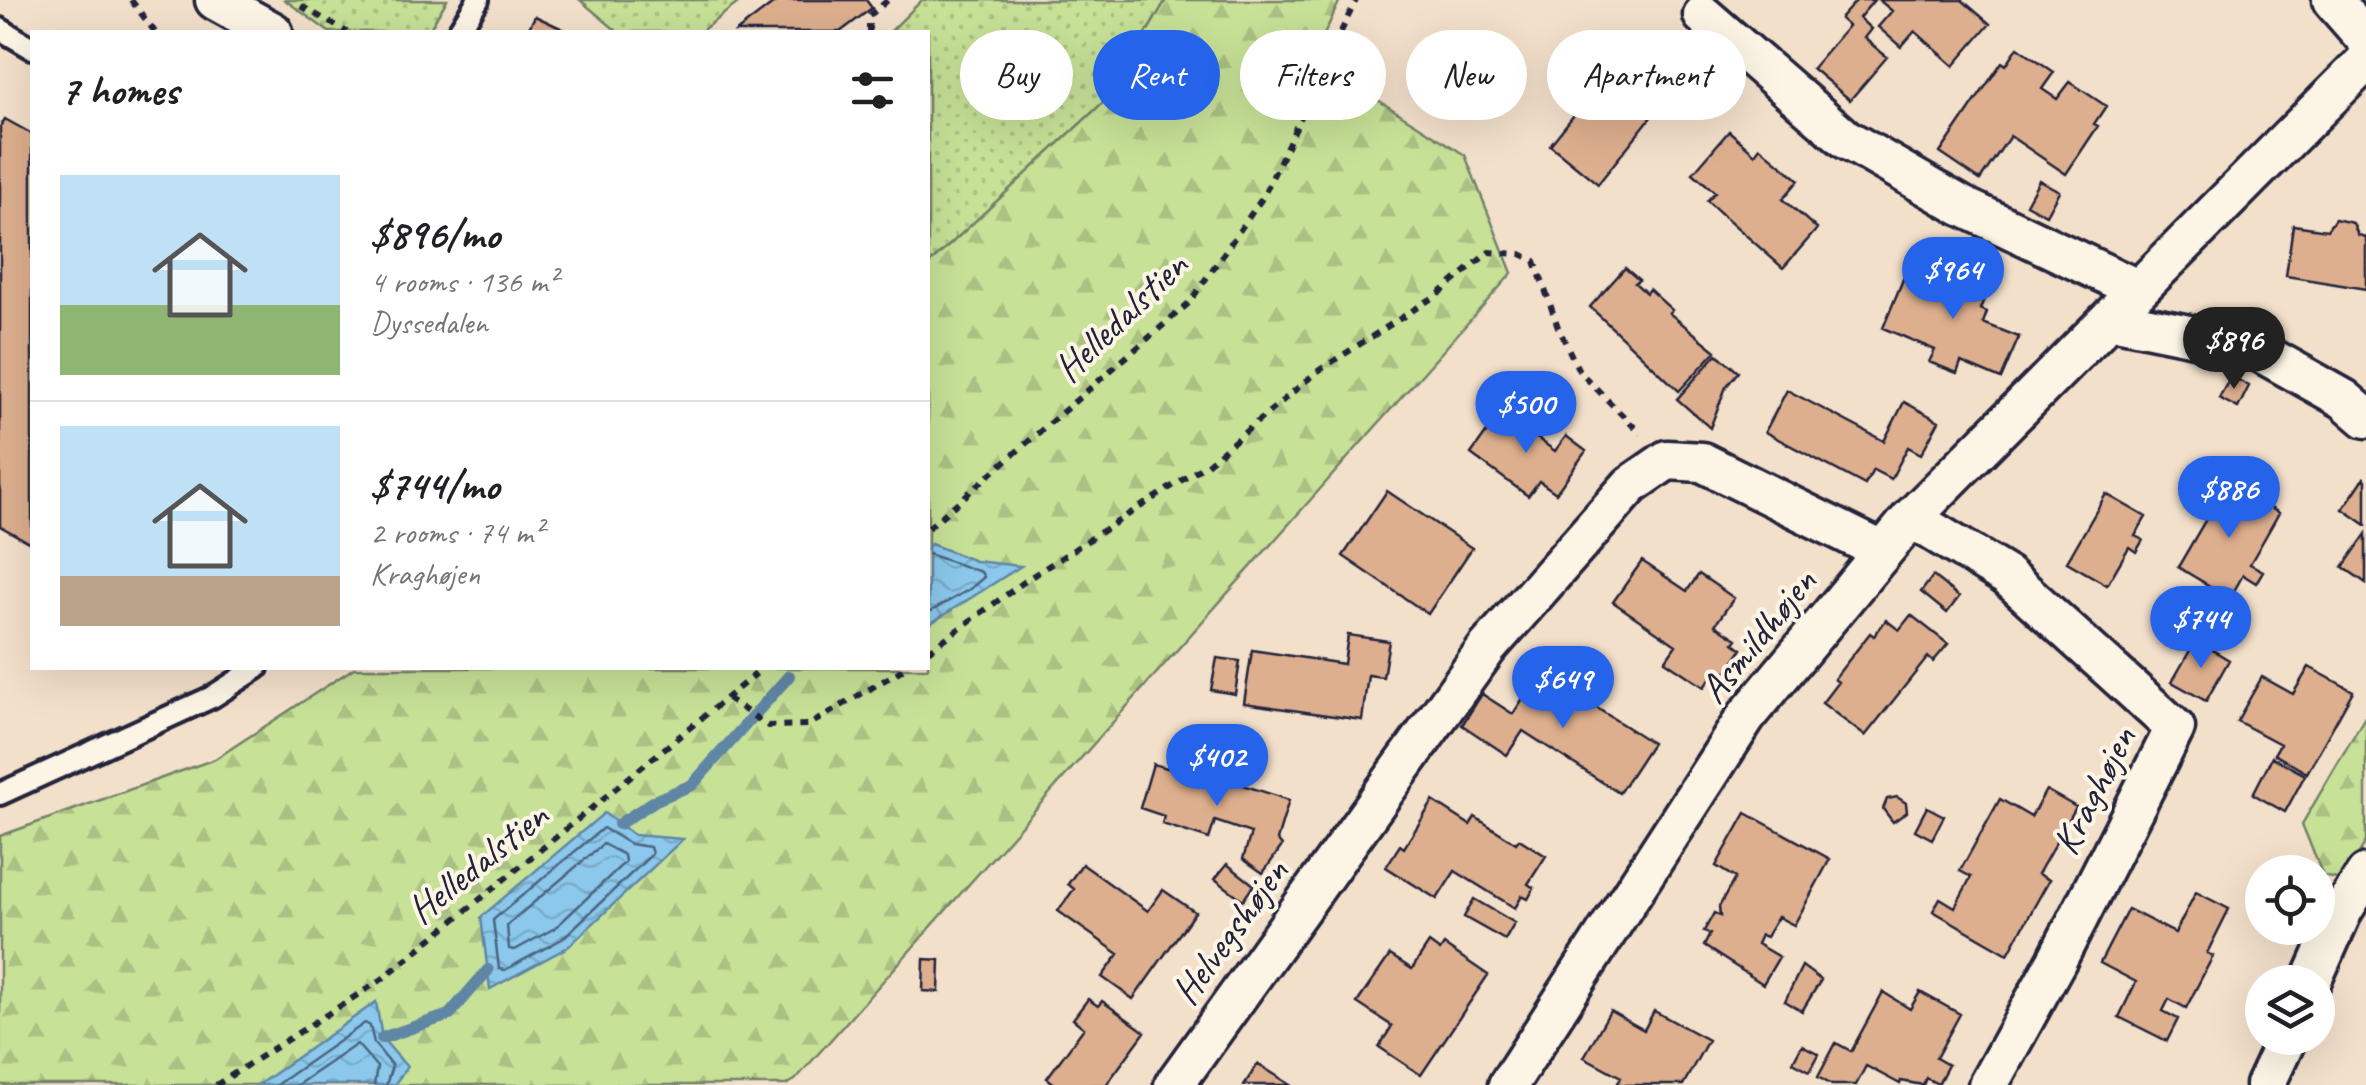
<!DOCTYPE html>
<html lang="en">
<head>
<meta charset="utf-8">
<style>
	body { margin:0; font-family:Caveat,sans-serif; background:#f2f2f2; color:#202124; height:100vh; display:flex; flex-direction:column; font-size:38px; white-space:nowrap }
	* { box-sizing:border-box; margin:0 }
	p { font-size:32px; color:#757577 }
	.icon { flex:none; width:55px; height:55px; fill:none; stroke:currentColor; stroke-width:2; stroke-linecap:round; stroke-linejoin:round }
	.map { position:relative; flex:1; overflow:hidden }
	.side { position:absolute; left:30px; top:30px; width:900px; height:640px; display:flex; flex-direction:column; background:#fff; border-radius:0px; box-shadow:0 10px 40px #0002 }
	.side>* { flex:none }
	.hud { position:absolute; left:960px; top:30px; width:950px; height:90px; display:flex; gap:20px }
	.tools { position:absolute; left:2245px; top:855px; display:grid; gap:20px }
	.tools a { display:grid; place-items:center; width:90px; height:90px; border-radius:50%; background:#fff; box-shadow:0 10px 40px #0002; font-size:50px }
	.price { position:absolute; translate:-50% -85px; padding:0 22px; border-radius:35px; background:#2563eb; color:#fff; font-size:32px; line-height:65px; filter:drop-shadow(0 2px 5px #0008) }
	.price::after { content:''; position:absolute; left:50%; top:60px; width:30px; height:22px; margin-left:-15px; background:inherit; clip-path:polygon(0 0,100% 0,50% 100%) }
	.price.current { background:#222; color:#fff }
	ul { padding:0; list-style:none }
	li { display:flex; align-items:center; gap:30px; height:250px; padding:0 30px }
	li+li { border-top:2px solid #e0e0e0 }
	li span { display:grid; place-items:center; flex:none; width:280px; height:200px; border-radius:0px; color:#555 }
	li>.icon { margin-inline-start:auto }
	span .icon { width:120px; height:120px; fill:#fffc; stroke-width:1 }
	li b { font-size:42px }
	h2 { display:flex; justify-content:space-between; align-items:center; height:120px; padding:0 30px; font-size:42px }
	.tag { padding:0 35px; border-radius:45px; background:#fff; box-shadow:0 10px 40px #0002; font-size:35px; line-height:90px }
	.tag.current { background:#2563eb; color:#fff }
	.map>svg:first-child { display:block }
	.grass { fill:url(#grass-dots); stroke:#748269; stroke-width:2.5 }
	.forest { fill:url(#forest-firs); stroke:#748269; stroke-width:2.5 }
	.water { fill:url(#water-waves); stroke:#6186a5; stroke-width:2.5 }
	.lines { fill:none; stroke-linecap:round; stroke-linejoin:round }
	.shore { stroke:#4c6481; stroke-width:2.5 }
	.stream { stroke:#6186a5; stroke-width:12 }
	.building { fill:#ddaf8e; stroke:#22223b; stroke-width:2.5 }
	.lane-casing { stroke:#22223b; stroke-width:28 }
	.street-casing { stroke:#22223b; stroke-width:45 }
	.path { stroke:#22223b; stroke-width:6; stroke-dasharray:8 8; stroke-linecap:butt }
	.lane { stroke:#fcf5e5; stroke-width:20 }
	.street { stroke:#fcf5e5; stroke-width:38 }
	.labels { text-anchor:middle; stroke-width:8; stroke-linejoin:round; paint-order:stroke }
	.street-label { font-size:40px; fill:#22223b; stroke:#fcf5e5 }
</style>
</head>
<body>
<div class="map">
<svg width="2366" height="1085" viewBox="0 0 2366 1085">
	<defs>
		<pattern id="grass-dots" width="8" height="8" patternUnits="userSpaceOnUse" patternTransform="scale(2.5)"><rect width="8" height="8" fill="#c7e197"/><path d="M2 2h.1M6 6h.1" fill="none" stroke="#abc183" stroke-width="1.8" stroke-linecap="round"/></pattern>
		<pattern id="forest-firs" width="22" height="20" patternUnits="userSpaceOnUse" patternTransform="scale(2.5)"><rect width="22" height="20" fill="#c7e197"/><path d="M5 1l3.5 6h-7zM16 11l3.5 6h-7z" fill="#abc183"/></pattern>
		<pattern id="water-waves" width="16" height="10" patternUnits="userSpaceOnUse" patternTransform="scale(2.5)"><rect width="16" height="10" fill="#8bc8eb"/><path d="M0 5q4-4 8 0t8 0" fill="none" stroke="#78acca"/></pattern>
	</defs>
	<rect width="100%" height="100%" fill="#f3e0cb"/>
	<filter id="ink" filterUnits="userSpaceOnUse"><feTurbulence type="fractalNoise" baseFrequency=".01" numOctaves="2"/><feDisplacementMap in="SourceGraphic" scale="20" xChannelSelector="R" yChannelSelector="G"/><feConvolveMatrix kernelMatrix="1 2 1 2 8 2 1 2 1" color-interpolation-filters="sRGB"/></filter>
	<g filter="url(#ink)">
		<!-- grass -->
		<path class="grass" d="M285,0h162l-19,32h-99z
			M580,0h162l-42,32h-82z
			M922,0h244l-57,97 -181,168v-233l-36,-2z"/>
		<!-- forest -->
		<path class="forest" d="M1166,0h174l-27,59 152,96 47,118 -717,807 -9,5h-786v-249l215,-77 139,-91h574v-403l181,-168z
			M2366,715v127l-24,38 -19,-4 -21,-52z"/>
		<!-- water -->
		<path class="water" d="M931,544l44,17 46,5 -93,59v-78z
			M604,813l30,22 49,4 -115,108 -78,42 -9,-72z
			M376,1002l6,36 25,29 -13,18h-136z"/>
		<g class="lines">
			<!-- shore -->
			<path class="shore" d="M928,554l53,18 3,5 -14,12 -42,24
				M603,828l27,16 20,3 2,7 -90,85 -57,31 -6,-1 -6,-49z
				M603,844l21,11 1,7 -70,66 -40,22 -6,-1 -2,-24z
				M276,1085l89,-62 5,3 4,17 18,23 -6,19
				M297,1085l60,-41 20,23 -3,18"/>
			<!-- stream -->
			<path class="stream" d="M619,824l37,-24 36,-15 97,-109
				M382,1038l67,-23 39,-45"/>
		</g>
		<!-- building -->
		<path class="building" d="M778,0h88l6,8 -32,24h-104z
			M1857,0h17l-15,18 12,11 -7,9 23,19 -37,43 -38,-32 36,-42 -8,-7z
			M1879,0h83l28,24 -36,42 -39,-35 -14,16 -23,-20 14,-16z
			M535,16l34,16h-42z
			M1634,40l48,38 -84,106 -48,-39z
			M2018,47l36,25 -12,17 15,10 13,-17 36,24 -12,18 4,2 -32,48 -56,-38 -30,44 -40,-27 62,-91 4,3z
			M5,119l27,15v410l-32,-18v-399z
			M1729,131l26,23 5,-7 39,33 -16,19 34,30 -34,39 -76,-67 8,-9 -22,-19z
			M2039,180l20,11 -13,24 -20,-11z
			M2335,219l18,4 5,12 8,2v52l-80,-13 7,-51 34,5z
			M1958,260l36,14 -14,35 7,3 -4,11 36,14 -18,42 -40,-17 -4,11 -28,-11 6,-12 -52,-22 21,-51 41,17z
			M1625,268l14,12 -4,3 11,10 3,-4 23,21 -3,3 47,38 -37,40 -89,-84z
			M1717,354l21,18 -12,15 -16,41 -33,-29z
			M2231,376l18,10 -11,22 -19,-10z
			M1787,390l97,51 20,-39 35,19 -18,33 -13,-7 -17,32 -18,-9 -8,15 -100,-53z
			M1501,412l54,39 11,-15 20,15 -30,42 -17,-12 -11,15 -57,-42z
			M2364,478l2,2v45l-23,-16z
			M2227,483l52,30 -29,51 13,7 -7,12 -13,-8 -13,23 -52,-31z
			M1387,491l85,57 -44,66 -85,-58z
			M2106,494l40,23 -11,19 8,4 -7,12 -7,-5 -22,38 -40,-23z
			M2366,534v49l-23,-16z
			M1642,561l45,30 12,-17 35,24 -19,27 22,14 -3,4 8,6 -22,32 -8,-5 -8,11 -39,-26 11,-16 -63,-43z
			M1933,576l26,21 -12,16 -26,-21z
			M1911,615l37,29 -15,18 -5,-5 -63,79 -43,-33 16,-21 -4,-3 36,-46 4,3 12,-16 13,10z
			M1348,635l41,6 -6,36 -15,-2 -6,45 -118,-17 8,-53 92,14z
			M2196,640l33,20 -23,41 -34,-19z
			M1217,658l23,3 -5,33 -24,-4z
			M2309,667l44,24 -46,82 -33,-19 6,-10 -43,-23 25,-44 31,17z
			M1540,672l112,71 -33,50 -96,-62 -16,24 -45,-30 20,-31 31,20z
			M2272,757l33,18 -20,37 -32,-18z
			M1153,764l25,7 3,-6 108,35 -12,40 5,6 -19,27 -20,-14 8,-26 -36,-12 -6,18 -47,-15 2,-8 -24,-8z
			M2046,790l30,17 -38,67 11,6 -41,74 -75,-43 7,-13 15,9 16,-30 -11,-6 40,-72 31,18z
			M1897,797l9,6 1,9 -14,10 -10,-13 4,-10z
			M1433,801l37,24 5,-8 41,26 3,-4 27,17 -18,28 6,4 -6,11 -6,-3 -7,12 -60,-37 -18,28 -51,-32 14,-22 4,3z
			M1927,807l17,9 -12,23 -17,-9z
			M1746,813l84,46 -36,66 -16,-8 -12,20 -5,-2 -4,9 22,13 -16,27 -59,-38 6,-12 -6,-3 10,-18 6,3 -1,-9 16,-29 -19,-12z
			M1082,864l66,47 15,-21 32,22 -62,87 -31,-22 17,-23 -61,-43 16,-22 -6,-5z
			M1227,864l27,21 -11,15 -28,-21z
			M2196,892l33,17 -22,44 6,3 -27,52 -17,-9 -6,12 15,8 -11,22 -48,-24 17,-35 -36,-19 28,-54 47,24z
			M1474,899l41,24 -10,17 -41,-23z
			M1429,943l11,8 4,-6 44,30 -67,100 -42,-28 13,-21 -35,-23 33,-48 22,14z
			M924,959l16,1 -1,32 -16,-1z
			M1802,966l19,14 -19,31 -17,-10z
			M1883,992l27,17 10,-17 40,22 -24,44 12,7 -10,19 -12,-6 -3,7 -22,-4 -1,3 -34,-18 -10,19h-24l-14,-8 18,-34 15,8z
			M1088,999l10,7 4,-5 43,31 -39,53h-50l-9,-7 37,-50 -11,-9z
			M1610,1011l34,19 10,-19 54,29 -25,45h-66l4,-8 -37,-20z
			M1802,1045l17,9 -9,17 -17,-9z
			M1258,1064l33,21h-47z"/>
		<g class="lines">
			<!-- lane casing -->
			<g class="lane-casing">
				<path id="lane" d="M0,29l32,19
					M458,32l20,-32
					M0,794l212,-97 45,-29"/>
			</g>
			<!-- street casing -->
			<g class="street-casing">
				<path id="street" d="M215,0l58,32
					M2332,0l34,39
					M1703,15l143,124 116,67 175,83
					M2111,319l142,29 91,51 22,19
					M1911,518l96,58 168,152 -118,232 -69,125
					M2311,982l32,-72 23,-36
					M1174,1085l314,-438 143,-162 36,-25 35,2 180,89
					M1508,1085l238,-368 165,-199 455,-457
					M2265,1085l22,-47"/>
			</g>
			<!-- path -->
			<path class="path" d="M131,0l24,32
				M301,6l46,26
				M869,32v-16l19,-16
				M928,528l261,-225 74,-106 93,-197
				M928,651l103,-74 176,-113 111,-93 122,-78 49,-41 32,2 14,7 23,66 21,44 62,63
				M727,698l41,28 41,-1 96,-57
				M216,1085l165,-105 382,-312"/>
			<!-- lane -->
			<use href="#lane" class="lane"/>
			<!-- street -->
			<use href="#street" class="street"/>
		</g>
	</g>
	<g class="labels">
		<!-- street labels -->
		<g class="street-label">
			<text transform="translate(1120 316) rotate(-44)" y="14">Helledalstien</text>
			<text transform="translate(1757 635) rotate(-51)" y="14">Asmildhøjen</text>
			<text transform="translate(2093 790) rotate(-63)" y="14">Kraghøjen</text>
			<text transform="translate(477 862) rotate(-39)" y="14">Helledalstien</text>
			<text transform="translate(1229 931) rotate(-54)" y="14">Helvegshøjen</text>
		</g>
	</g>
</svg>
<div class="tools">
<a><svg class="icon" aria-label="locate" viewBox="0 0 24 24"><circle cx="12" cy="12" r="6"/><path d="M12 2v4M12 18v4M2 12h4M18 12h4"/></svg></a>
<a><svg class="icon" aria-label="layers" viewBox="0 0 24 24"><path d="M12 4l9 5-9 5-9-5zM3 14l9 5 9-5"/></svg></a>
</div>
<b class="price" style="left:1953px;top:322px">$964</b>
<b class="price current" style="left:2234px;top:392px">$896</b>
<b class="price" style="left:1526px;top:456px">$500</b>
<b class="price" style="left:2229px;top:541px">$886</b>
<b class="price" style="left:2201px;top:671px">$744</b>
<b class="price" style="left:1563px;top:731px">$649</b>
<b class="price" style="left:1217px;top:809px">$402</b>
<div class="hud">
<a class="tag">Buy</a>
<a class="tag current">Rent</a>
<a class="tag">Filters</a>
<a class="tag">New</a>
<a class="tag">Apartment</a>
</div>
<section class="side">
<h2>7 homes<svg class="icon" aria-label="filters" viewBox="0 0 24 24"><path d="M4 7h16M4 17h16"/><circle cx="9" cy="7" r="2"/><circle cx="15" cy="17" r="2"/></svg></h2>
<ul>
<li><span style="background:linear-gradient(#bfe0f5 65%,#8fb573 0)"><svg class="icon" aria-label="home" viewBox="0 0 24 24"><path d="M3 11l9-7 9 7M6 9v11h12V9"/></svg></span><div><b>$896/mo</b><p>4 rooms · 136 m²</p><p>Dyssedalen</p></div></li>
<li><span style="background:linear-gradient(#bfe0f5 75%,#b9a48a 0)"><svg class="icon" aria-label="home" viewBox="0 0 24 24"><path d="M3 11l9-7 9 7M6 9v11h12V9"/></svg></span><div><b>$744/mo</b><p>2 rooms · 74 m²</p><p>Kraghøjen</p></div></li>
</ul>
</section>
</div>
</body>
</html>
